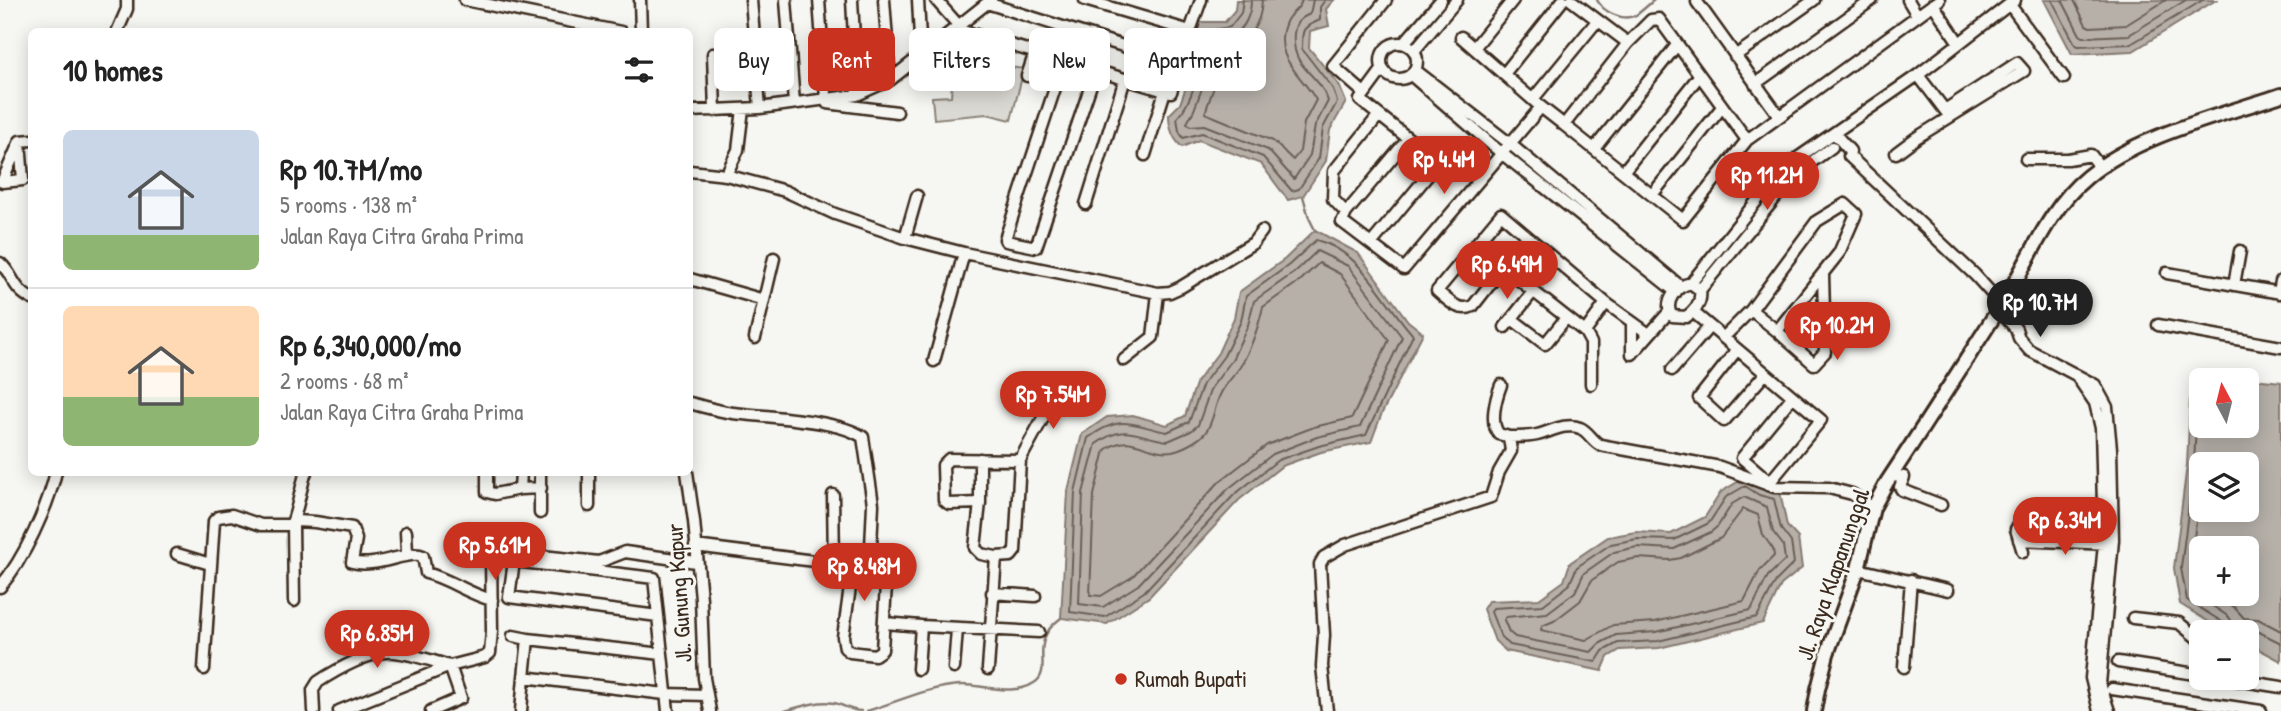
<!DOCTYPE html>
<html lang="en">
<head>
<meta charset="utf-8">
<style>
	body { margin:0; font-family:"Patrick Hand",sans-serif; background:#f6f6f6; color:#222; height:100vh; display:flex; flex-direction:column; font-size:26px; white-space:nowrap }
	* { box-sizing:border-box; margin:0 }
	p { font-size:23px; color:#767676 }
	.icon { flex:none; width:38px; height:38px; fill:none; stroke:currentColor; stroke-width:2; stroke-linecap:round; stroke-linejoin:round }
	.map { position:relative; flex:1; overflow:hidden }
	.panel { position:absolute; left:28px; top:28px; width:665px; height:448px; display:flex; flex-direction:column; background:#fff; border-radius:10px; box-shadow:0 4px 18px #0003 }
	.panel>* { flex:none }
	.hud { position:absolute; left:714px; top:28px; width:665px; height:63px; display:flex; gap:14px }
	.needle { width:46px; rotate:353deg }
	.buttons { position:absolute; left:2189px; top:368px; display:grid; gap:14px }
	.buttons a { display:grid; place-items:center; width:70px; height:70px; border-radius:10px; background:#fff; box-shadow:0 4px 18px #0003; font-size:35px }
	.price { position:absolute; translate:-50% -60px; padding:0 16px; border-radius:24px; background:#c8321e; color:#fff; font-size:23px; line-height:46px; filter:drop-shadow(0 2px 4px #0008) }
	.price::after { content:''; position:absolute; left:50%; top:42px; width:21px; height:16px; margin-left:-10px; background:inherit; clip-path:polygon(0 0,100% 0,50% 100%) }
	.price.active { background:#222; color:#fff }
	ul { padding:0; list-style:none }
	li { display:flex; align-items:center; gap:21px; height:175px; padding:0 35px }
	li+li { border-top:2px solid #e0e0e0 }
	li span { display:grid; place-items:center; flex:none; width:196px; height:140px; border-radius:10px; color:#555 }
	li>.icon { margin-inline-start:auto }
	span .icon { width:84px; height:84px; fill:#fffc; stroke-width:1 }
	li b { font-size:30px }
	h2 { display:flex; justify-content:space-between; align-items:center; height:84px; padding:0 35px; font-size:30px }
	.pill { padding:0 24px; border-radius:10px; background:#fff; box-shadow:0 4px 18px #0003; font-size:24px; line-height:63px }
	.pill.active { background:#c8321e; color:#fff }
	.map>svg:first-child { display:block }
	.green { fill:#dad9d3; stroke:#8a8278; stroke-width:2 }
	.water { fill:#b6b0a9; stroke:#857a71; stroke-width:2; fill-rule:evenodd }
	.lines { fill:none; stroke-linecap:round; stroke-linejoin:round }
	.shore { stroke:#6c6056; stroke-width:2 }
	.stream { stroke:#857a71; stroke-width:2.5 }
	.minor-casing { stroke:#3b2a1e; stroke-width:15 }
	.tertiary-casing { stroke:#3b2a1e; stroke-width:18 }
	.minor { stroke:#f6f6f2; stroke-width:10 }
	.tertiary { stroke:#f6f6f2; stroke-width:12 }
	.poi-dot { fill:#c8321e; stroke:#f6f6f2; stroke-width:2.5 }
	.labels { text-anchor:middle; stroke-width:6; stroke-linejoin:round; paint-order:stroke }
	.street-label { font-size:23px; fill:#3b2a1e; stroke:#f6f6f2 }
	.poi-label { font-size:23px; fill:#3b2a1e; stroke:#f6f6f2; text-anchor:start }
</style>
</head>
<body>
<div class="map">
<svg width="2281" height="711" viewBox="0 0 2281 711">
	<rect width="100%" height="100%" fill="#f6f6f2"/>
	<filter id="ink" filterUnits="userSpaceOnUse"><feTurbulence type="fractalNoise" baseFrequency=".0143" numOctaves="2"/><feDisplacementMap in="SourceGraphic" scale="14" xChannelSelector="R" yChannelSelector="G"/><feConvolveMatrix kernelMatrix="1 2 1 2 8 2 1 2 1" color-interpolation-filters="sRGB"/></filter>
	<g filter="url(#ink)">
		<!-- green -->
		<path class="green" d="M954,59l70,10 -13,51 -24,-6 -53,5 -2,-22 19,-1z"/>
		<!-- water -->
		<path class="water" d="M1236,0h98l-8,9 3,17 -19,5 -1,17 30,37 7,17 -16,28 -4,31 -23,35 -15,4 -27,-36 -62,-24 -17,7c-9,-8 -13,-20 -13,-32l11,-11 12,-34 8,-48h25l10,-12z
			M2044,0h172l-83,51 -61,3z
			M1315,230l43,23 50,68 15,12 -41,80 -11,29 -50,10 -39,14 -43,34 -90,97 -42,27 -46,-6 7,-127 14,-57 25,-17 26,-2 34,10 18,-9 12,-35 21,-28 16,-35 5,-26 46,-33z
			M2204,374l77,8v279l-34,-18v-11h-22l-45,-28 -6,-36 13,-103 3,-65zM2202,380h45v45h-45zM2202,464h45v45h-45zM2202,548h45v45h-45z
			M1746,477l15,11 19,4 7,34 11,12 4,30 -21,17 -18,38 -104,25 -39,2 -12,7 -6,14 -96,-20 -11,-10 -12,-32 5,-8 51,-2 25,-18 6,-18 38,-26 28,-5 35,2 34,-17 16,-25z"/>
		<g class="lines">
			<!-- shore -->
			<path class="shore" d="M1243,0l-2,13 -11,14 -24,4c-6,28 -9,66 -29,87l2,13 4,7 19,-5 61,24 29,34 7,-2 20,-31 4,-30 14,-26 -4,-13 -31,-40c0,-21 0,-21 18,-29v-13l5,-7
				M1251,0c0,14 -6,30 -20,36 -6,2 -12,2 -18,4l-6,35 -13,35 -7,13 3,3 14,-1 64,25 26,29 16,-24 5,-29 13,-25c-9,-29 -37,-31 -34,-67 1,-12 7,-16 16,-20l3,-14
				M1262,0c-1,30 -15,39 -40,50l-5,28 -12,35 68,28 20,19 7,-9 4,-28 12,-23c-15,-26 -45,-43 -30,-78 4,-10 14,-12 16,-22
				M2052,0l23,44 3,2 53,-2 72,-44
				M2062,0l18,35 3,2 46,-2 57,-35
				M2074,0l12,25 4,2 36,-2 40,-25
				M1316,240c46,11 68,63 97,95l-47,100 -47,11 -41,14 -44,35 -90,97 -39,25 -35,-5 5,-120 13,-54c34,-25 43,-13 79,-6l22,-10 14,-38 21,-28 17,-35 5,-25 43,-31z
				M1317,251l31,15 54,71 -42,90 -43,10 -44,17 -45,35 -90,96 -35,22 -24,-3 4,-111 13,-49c29,-22 41,-7 72,-3l23,-10 7,-6 13,-37 21,-28 16,-35 6,-24 41,-29z
				M1319,263l21,11 49,66 -37,78 -38,9 -47,18 -47,36 -88,96 -31,19 -11,-1 4,-100 11,-45c27,-20 41,5 67,1 10,-2 26,-10 33,-18 9,-11 9,-27 16,-40 4,-9 13,-17 19,-26 11,-18 18,-39 23,-60l38,-27z
				M2202,392l-5,10 -3,63 -13,103 6,32 37,23 2,9
				M2202,478l-12,89 5,27 34,23 8,14 16,-2 28,14
				M1745,486l14,9 15,4 7,30 10,13 3,21 -18,18 -19,36 -99,24 -40,2 -15,8 -7,11 -86,-17 -9,-8 -10,-25 2,-4 50,-3 26,-20 8,-18 34,-23 26,-5 37,1 35,-17 17,-26z
				M1744,497l23,10 6,25 10,13 2,15 -17,16 -17,34 -95,22 -40,3 -17,9 -8,8 -76,-15 -6,-5 -5,-12 2,-3 41,-4 28,-21 9,-19 30,-21 23,-5 37,2 37,-17 7,-6 14,-22z
				M1743,509l15,6 5,20 10,14 1,7 -14,14 -16,31 -89,21 -42,3 -27,15 -45,-10 1,-4 12,-5 26,-20 12,-21 26,-18 20,-4 32,2 11,-2 40,-20z
				M2212,593l22,14 10,11 14,1 23,12"/>
			<!-- stream -->
			<path class="stream" d="M1597,0c6,12 26,22 39,15 6,-4 12,-10 18,-15
				M1303,196l6,22 6,12
				M785,711c15,-4 33,-11 49,-8 10,2 17,8 27,8
				M867,711c30,-9 61,-24 93,-26 23,-1 53,12 74,-2 14,-8 6,-26 9,-39 2,-12 9,-19 18,-26"/>
			<!-- minor casing -->
			<g class="minor-casing">
				<path id="minor" d="M465,0l156,32
					M640,0l1,32
					M751,0l9,108
					M786,0l8,103
					M819,0l7,99
					M852,0l5,95
					M884,0l6,80
					M918,0l3,58
					M936,0l23,26
					M1085,0l105,31 11,-31
					M1571,0l57,43
					M1908,0l9,15
					M1697,2l82,114
					M987,3l193,61 -9,28 -6,-1 -20,64
					M1933,4l26,39
					M2010,5l54,73
					M956,29l209,62
					M117,32l10,-23v-9
					M1461,37l80,70 23,18 64,-82 23,-23 8,-1 88,121 192,-140
					M1381 61a18 18 0 1 1 36 0a18 18 0 1 1-36 0Z
					M1404,43l37,-43
					M1474,48l39,-48
					M1414,51l43,-51
					M1735,56l79,-56
					M1064,61l-59,178 1,2 30,6 60,-177
					M1382,70l-22,30 92,73
					M1415,70l94,73 171,143
					M1504,74l59,-74
					M1411,75l89,77 176,140
					M1918,75l29,38
					M1027,76l8,-24
					M1755,84l117,-84
					M1364,93l-31,-27 53,-66
					M1533,99l64,-78
					M827,103l70,9
					M690,111l70,-3 97,-13 33,-15 101,-80
					M715,111l-2,-57 42,-5
					M1564,125l119,95 64,-80
					M1835,134l15,17 -1,5 126,119 27,30
					M1408,139l-62,74 -4,9 62,47 137,-162
					M20,141l3,39 -21,2 18,-41 12,-1
					M1594,149l83,-104
					M1896,153l20,-15 108,-67 -7,-8 -72,47
					M2026,159h42l23,-4 9,12
					M690,171l36,4 59,16 50,23 70,24 59,15 194,40 12,-1 11,-5 72,-44 9,-12
					M1623,172l76,-96
					M726,175l12,-25 5,-41
					M1652,195l70,-88
					M1086,204l39,-125
					M1346,213l-13,-14 1,-28 45,-56
					M905,238l12,-42
					M1371,244l68,-82
					M1476,246l109,86 6,11v41
					M0,263c14,12 12,26 32,36
					M1502,269l-29,37c-14,7 -25,-6 -36,-15l64,-77 105,89 43,31
					M2167,273l114,20
					M690,279l74,21
					M1691,283l9,7c2,12 -5,21 -14,27l-14,-1c-9,-14 4,-30 19,-33l92,-115 135,-93 97,-75
					M2234,285l6,-34
					M1700,290l94,-115 38,-28
					M2279,293l2,-12
					M1998,309l18,20 3,9 10,12 66,35 12,22 4,42 2,91 -13,144 9,27
					M1693,312l128,108 -51,62 -28,-24 50,-61
					M1512,319l33,25 21,-26
					M1632,322v32l37,-42
					M2158,325l123,22
					M1505,327l27,-34
					M1777,331l37,33 11,-12 -2,-78
					M1585,332l21,-29
					M1724,337l27,-27 66,-89 28,-17 11,10 -17,39 -62,78 -26,-21
					M755,338l19,-80
					M1736,351l-37,47 25,23 41,-47
					M1124,360l29,-23 5,-44
					M934,361l30,-108
					M1672,370l37,-43
					M2078,378l17,25 6,25 3,116 -13,134 8,33
					M1501,385c-5,13 -12,38 -2,49l10,3
					M690,403c14,4 28,8 43,10 33,4 104,6 130,24l10,67 -3,64
					M487,472v20l8,2 25,-5
					M521,472l-1,17 21,-1
					M540,472v41
					M589,472v34
					M687,472l7,49 7,78 3,79 6,33
					M1891,476l13,1 -4,10 2,3 39,15
					M833,495l1,68
					M980,503v-44
					M295,521l20,1 37,6 4,11 -4,23c25,7 57,-13 71,-6l3,17c24,6 42,21 66,27
					M293,523l1,78
					M2016,529l7,23
					M406,532l1,21
					M2019,540l91,4
					M695,546l175,22 10,9 6,8 -4,65 -7,5 -25,-3 -5,-4 -2,-11 10,-71
					M177,554l33,10
					M996,557l15,-1 4,-5 5,-91 29,-53 13,-16 10,-6
					M1858,569l90,21
					M0,587c24,-28 47,-78 56,-115
					M992,593l43,3
					M658,616l-149,-19 5,-36 140,17 14,133
					M2133,618l46,5 23,19
					M885,623l36,3
					M513,636l15,3
					M662,654l-134,-15 -4,38 141,17 42,1
					M2118,662l84,13
					M1904,667l7,-87
					M954,668l3,-39
					M204,669l10,-148 4,-4 14,-2 29,10h29c6,-5 11,-40 16,-53
					M918,669l3,-43 118,6
					M988,669l8,-112 -15,-3 -6,-6 5,-45 -31,1 -5,-4 -1,-35 6,-6 71,1
					M2200,675l2,-13
					M2218,677l63,10
					M2112,689l149,22
					M314,711l-1,-21 5,-8c18,-12 55,-33 77,-30 18,2 37,9 55,14l11,32 -30,13
					M339,711l111,-45 35,-9 5,-4 2,-22 -1,-75 4,-5 104,11 26,-10 71,10
					M521,711l3,-34
					M1327,711l-5,-45 2,-31 -4,-71 4,-7 21,-12 146,-48 8,-25 12,-21 -2,-14c9,0 19,0 28,-2 13,-3 29,-13 43,-7 8,3 12,13 20,17l120,22 54,20 55,1 23,6 21,14"/>
			</g>
			<!-- tertiary casing -->
			<g class="tertiary-casing">
				<path id="tertiary" d="M1814,711l4,-22 9,-35 31,-85 15,-61 14,-26c39,-59 77,-119 115,-178 27,-42 45,-94 85,-127 50,-42 133,-61 194,-82"/>
			</g>
			<!-- minor -->
			<use href="#minor" class="minor"/>
			<!-- tertiary -->
			<use href="#tertiary" class="tertiary"/>
		</g>
	</g>
	<!-- markers -->
	<circle class="poi-dot" cx="1121" cy="679" r="7"/>
	<g class="labels">
		<!-- street labels -->
		<g class="street-label">
			<text transform="translate(1833 574) rotate(-71)" y="8">Jl. Raya Klapanunggal</text>
			<text transform="translate(679 593) rotate(-94)" y="8">Jl. Gunung Kapur</text>
		</g>
		<!-- poi labels -->
		<g class="poi-label">
			<text x="1135" y="687">Rumah Bupati</text>
		</g>
	</g>
</svg>
<div class="buttons">
<a><svg class="needle" viewBox="-14 -14 28 28"><path d="M0-13l5 13h-10z" fill="#e53935"/><path d="M0 13l5-13h-10z" fill="#767676"/></svg></a>
<a><svg class="icon" aria-label="layers" viewBox="0 0 24 24"><path d="M12 4l9 5-9 5-9-5zM3 14l9 5 9-5"/></svg></a>
<a>+</a>
<a>−</a>
</div>
<b class="price" style="left:1444px;top:196px">Rp 4.4M</b>
<b class="price" style="left:1767px;top:212px">Rp 11.2M</b>
<b class="price" style="left:1507px;top:301px">Rp 6.49M</b>
<b class="price active" style="left:2040px;top:339px">Rp 10.7M</b>
<b class="price" style="left:1837px;top:362px">Rp 10.2M</b>
<b class="price" style="left:1053px;top:431px">Rp 7.54M</b>
<b class="price" style="left:2065px;top:557px">Rp 6.34M</b>
<b class="price" style="left:495px;top:582px">Rp 5.61M</b>
<b class="price" style="left:864px;top:603px">Rp 8.48M</b>
<b class="price" style="left:377px;top:670px">Rp 6.85M</b>
<div class="hud">
<a class="pill">Buy</a>
<a class="pill active">Rent</a>
<a class="pill">Filters</a>
<a class="pill">New</a>
<a class="pill">Apartment</a>
</div>
<section class="panel">
<h2>10 homes<svg class="icon" aria-label="filters" viewBox="0 0 24 24"><path d="M4 7h16M4 17h16"/><circle cx="9" cy="7" r="2"/><circle cx="15" cy="17" r="2"/></svg></h2>
<ul>
<li><span style="background:linear-gradient(#c9d6e8 75%,#8fb573 0)"><svg class="icon" aria-label="home" viewBox="0 0 24 24"><path d="M3 11l9-7 9 7M6 9v11h12V9"/></svg></span><div><b>Rp 10.7M/mo</b><p>5 rooms · 138 m²</p><p>Jalan Raya Citra Graha Prima</p></div></li>
<li><span style="background:linear-gradient(#ffd9b3 65%,#8fb573 0)"><svg class="icon" aria-label="home" viewBox="0 0 24 24"><path d="M3 11l9-7 9 7M6 9v11h12V9"/></svg></span><div><b>Rp 6,340,000/mo</b><p>2 rooms · 68 m²</p><p>Jalan Raya Citra Graha Prima</p></div></li>
</ul>
</section>
</div>
</body>
</html>
